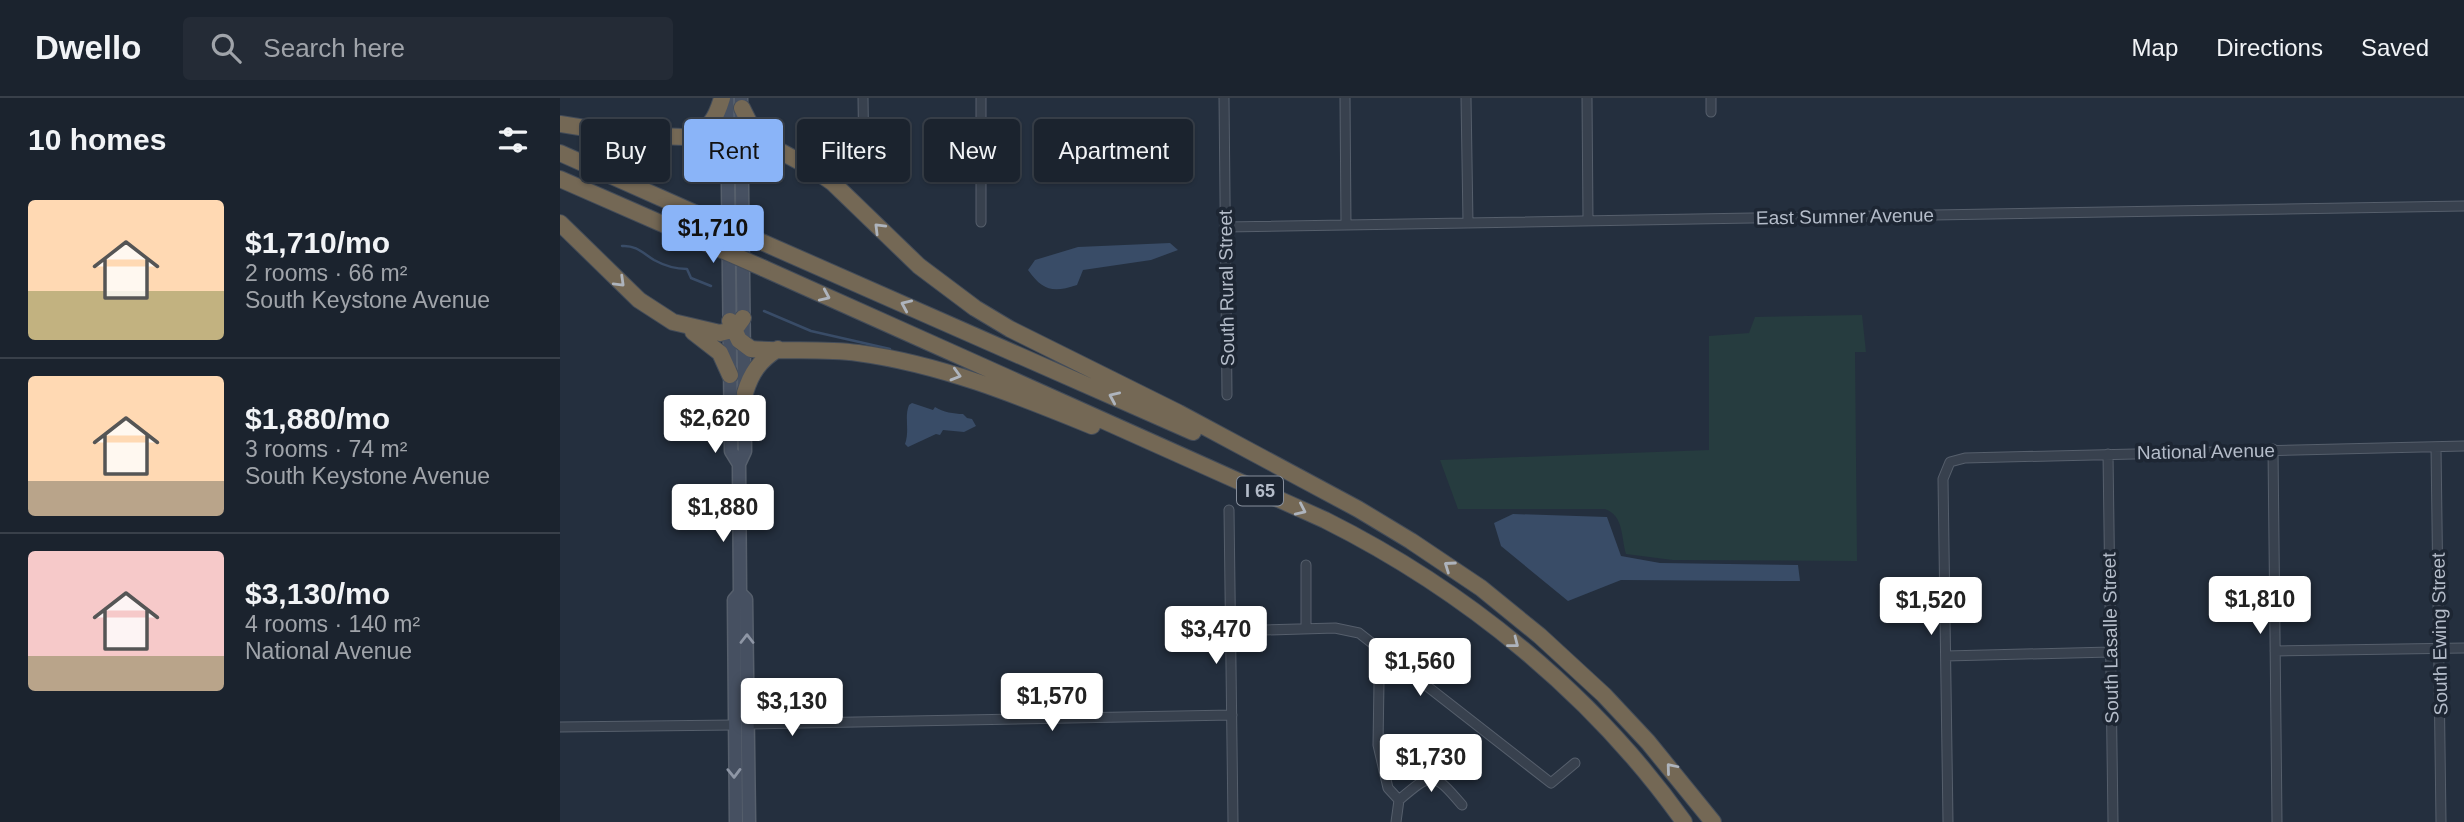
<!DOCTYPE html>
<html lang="en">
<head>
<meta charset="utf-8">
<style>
	body { margin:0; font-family:Arial,sans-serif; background:#242b36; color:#f1f3f6; height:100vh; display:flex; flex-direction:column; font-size:26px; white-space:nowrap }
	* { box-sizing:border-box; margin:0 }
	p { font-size:23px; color:#a0a4aa }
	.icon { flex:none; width:38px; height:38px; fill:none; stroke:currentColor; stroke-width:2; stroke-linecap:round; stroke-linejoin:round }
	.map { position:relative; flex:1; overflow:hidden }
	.side { display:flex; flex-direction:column; background:#1b232e; width:560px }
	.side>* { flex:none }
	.banner { position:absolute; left:21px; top:21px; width:665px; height:63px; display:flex; gap:14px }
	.price { position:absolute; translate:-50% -60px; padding:0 16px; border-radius:7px; background:#fff; color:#222; font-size:23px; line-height:46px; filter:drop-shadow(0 2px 4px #0008) }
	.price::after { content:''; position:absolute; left:50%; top:42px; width:21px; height:16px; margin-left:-10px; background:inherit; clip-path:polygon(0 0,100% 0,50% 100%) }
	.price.active { background:#8ab4f8; color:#111 }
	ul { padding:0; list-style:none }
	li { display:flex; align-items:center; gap:21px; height:175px; padding:0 28px }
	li+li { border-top:2px solid #39404a }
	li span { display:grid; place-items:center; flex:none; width:196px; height:140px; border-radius:7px; color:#555 }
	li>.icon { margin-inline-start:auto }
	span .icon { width:84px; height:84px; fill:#fffc; stroke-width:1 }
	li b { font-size:30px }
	h2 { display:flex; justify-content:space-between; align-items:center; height:84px; padding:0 28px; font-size:30px }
	.tag { padding:0 24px; border-radius:7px; background:#1b232e; box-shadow:0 2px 5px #0004,0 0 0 2px #39404a; font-size:24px; line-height:63px }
	.tag.active { background:#8ab4f8; color:#111 }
	header { display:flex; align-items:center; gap:42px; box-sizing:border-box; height:98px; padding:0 35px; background:#1b232e; border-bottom:2px solid #39404a }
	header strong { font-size:33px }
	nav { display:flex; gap:38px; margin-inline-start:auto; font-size:24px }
	.search { width:490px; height:63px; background:#242b36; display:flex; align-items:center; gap:18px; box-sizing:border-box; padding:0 24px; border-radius:7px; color:#a0a4aa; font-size:26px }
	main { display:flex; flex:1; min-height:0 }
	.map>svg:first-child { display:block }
	.green { fill:#263c3f }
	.water { fill:#394c67 }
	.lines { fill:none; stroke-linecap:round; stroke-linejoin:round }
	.stream { stroke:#394c67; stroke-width:2.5 }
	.minor-casing { stroke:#565f6c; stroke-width:11 }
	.secondary-casing { stroke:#565f6c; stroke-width:15 }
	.motorway-casing { stroke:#434c59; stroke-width:18 }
	.minor { stroke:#38414e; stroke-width:9 }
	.secondary { stroke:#465061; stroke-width:12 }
	.motorway { stroke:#746855; stroke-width:16 }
	.motorway-bridge-casing { stroke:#434c59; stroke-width:18; stroke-linecap:butt }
	.motorway-bridge { stroke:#746855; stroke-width:16 }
	.oneway { stroke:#aeb4bd }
	.oneway2 { stroke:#8e96a5 }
	.labels { text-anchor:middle; stroke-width:7; stroke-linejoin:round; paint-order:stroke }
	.shield { fill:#1d2633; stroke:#878f9c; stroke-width:2 }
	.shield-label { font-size:18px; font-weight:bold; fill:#b4bcc9 }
	.street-label { font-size:19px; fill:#b4bcc9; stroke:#1d2633 }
</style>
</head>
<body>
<header>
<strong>Dwello</strong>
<div class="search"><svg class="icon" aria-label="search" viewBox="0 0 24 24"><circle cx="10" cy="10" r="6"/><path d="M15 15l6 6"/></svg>Search here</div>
<nav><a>Map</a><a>Directions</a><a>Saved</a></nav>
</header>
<main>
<section class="side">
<h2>10 homes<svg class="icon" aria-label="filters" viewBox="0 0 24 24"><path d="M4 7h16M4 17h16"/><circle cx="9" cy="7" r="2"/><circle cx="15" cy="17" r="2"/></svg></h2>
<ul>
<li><span style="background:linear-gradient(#ffd9b3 65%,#c2b280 0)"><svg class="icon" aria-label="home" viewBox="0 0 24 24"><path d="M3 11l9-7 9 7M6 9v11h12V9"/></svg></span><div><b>$1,710/mo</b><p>2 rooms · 66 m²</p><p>South Keystone Avenue</p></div></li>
<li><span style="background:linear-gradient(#ffd9b3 75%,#b9a48a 0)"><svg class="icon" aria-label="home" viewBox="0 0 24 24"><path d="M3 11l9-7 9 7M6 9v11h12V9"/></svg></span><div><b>$1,880/mo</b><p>3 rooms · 74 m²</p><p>South Keystone Avenue</p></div></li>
<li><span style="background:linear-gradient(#f6c9c9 75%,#b9a48a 0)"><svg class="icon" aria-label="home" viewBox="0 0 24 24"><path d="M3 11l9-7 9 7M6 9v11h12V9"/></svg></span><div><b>$3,130/mo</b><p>4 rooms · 140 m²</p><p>National Avenue</p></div></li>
</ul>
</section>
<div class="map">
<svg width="1904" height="724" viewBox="0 0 1904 724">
	<rect width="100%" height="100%" fill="#242f3e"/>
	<!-- green -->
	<path class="green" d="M1302,217l4,37h-11l2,209 -184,-1 -47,-6c-5,-17 -2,-38 -21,-45h-147l-18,-49 269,-10v-114l40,-3 6,-16z"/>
	<!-- water -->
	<path class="water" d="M610,145l8,7 -27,10 -68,10 -6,15c-24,8 -34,6 -49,-15l7,-10 43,-13z
		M352,305l21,7 2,-3c8,5 19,7 28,7l4,4 5,1 4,7 -12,6 -21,-2 -3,5 -4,-1 -28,13 -3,-3c5,-14 -1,-27 4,-39z
		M953,416l94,3 14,39 39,7 138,2 2,16 -179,-1 -53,21 -67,-55 -7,-23z"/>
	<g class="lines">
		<!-- stream -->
		<path class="stream" d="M62,148c14,-1 21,7 32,14 11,6 21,9 33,9l4,9 20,8
			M204,213l47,20 79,18"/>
		<!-- minor casing -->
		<g class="minor-casing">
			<path id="minor" d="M303,0l1,68
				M664,0l3,297
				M785,0l1,126
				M906,0l2,125
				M1027,0l1,122
				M1151,0v14
				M421,124v-124
				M666,129l1238,-21
				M1876,349l5,375
				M1713,351l4,373
				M1548,356l5,368
				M669,412l4,312
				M746,467v63
				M671,533l104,-3 24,5 192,150 24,-20
				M1715,553l189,-3
				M1386,558l165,-4
				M832,559l-13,25 -1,63 10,43 11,12 -3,22
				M187,626l485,-9
				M0,629l174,-2
				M839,702c33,-28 34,-29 63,5
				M1388,724l-5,-343 7,-17 15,-4 499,-12"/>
		</g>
		<!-- secondary casing -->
		<g class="secondary-casing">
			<path id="secondary" d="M167,0l4,353 8,13
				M180,495l6,6 3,223
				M176,724l-2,-222 6,-7 -1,-129 6,-13 -4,-353"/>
		</g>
		<!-- motorway casing -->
		<g class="motorway-casing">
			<path id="motorway" d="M182,10l12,24 11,11 48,26 20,14 86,83 56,42 35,21 169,84 179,96 53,32 70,47 59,48 64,59 44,47 65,80
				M0,26l69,11 83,3 13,5 8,9 9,18
				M129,37c21,-5 27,-17 33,-37
				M0,55l146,65
				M168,69c12,-25 23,-19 46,-12
				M0,81l146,64
				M0,125l79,77 34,22 47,11 15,-4 8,-11
				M204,145l429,189
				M203,170l562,252c140,70 268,174 359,302
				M170,223l9,19 12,9c35,3 71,-1 107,4 82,11 158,42 234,73
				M133,234l27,21 10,22
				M185,295c6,-20 15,-33 33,-44"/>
		</g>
		<!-- minor -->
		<use href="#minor" class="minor"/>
		<!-- secondary -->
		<use href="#secondary" class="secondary"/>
		<!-- motorway -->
		<use href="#motorway" class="motorway"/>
		<!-- motorway-bridge casing -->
		<g class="motorway-bridge-casing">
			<path id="motorway-bridge" d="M146,120l58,25
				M146,145l57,25"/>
		</g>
		<!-- motorway-bridge -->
		<use href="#motorway-bridge" class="motorway-bridge"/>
	</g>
	<!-- one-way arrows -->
	<defs><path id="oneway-chevron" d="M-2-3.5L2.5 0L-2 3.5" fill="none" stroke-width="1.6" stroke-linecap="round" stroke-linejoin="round" transform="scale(1.75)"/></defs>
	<g class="oneway">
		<use href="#oneway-chevron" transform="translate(319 130) rotate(-135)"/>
		<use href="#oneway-chevron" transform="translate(60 184) rotate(44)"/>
		<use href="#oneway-chevron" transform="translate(265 198) rotate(24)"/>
		<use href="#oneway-chevron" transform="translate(346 207) rotate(-156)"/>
		<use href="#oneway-chevron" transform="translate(396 277) rotate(16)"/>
		<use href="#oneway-chevron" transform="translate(554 299) rotate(-156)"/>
		<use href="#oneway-chevron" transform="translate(741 412) rotate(25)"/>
		<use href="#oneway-chevron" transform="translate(889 468) rotate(-145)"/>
		<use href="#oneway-chevron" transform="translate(954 545) rotate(38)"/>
		<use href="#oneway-chevron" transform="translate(1111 670) rotate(-130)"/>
	</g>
	<g class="oneway2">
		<use href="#oneway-chevron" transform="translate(187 541) rotate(-90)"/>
		<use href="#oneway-chevron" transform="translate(174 675) rotate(89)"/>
	</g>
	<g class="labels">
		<!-- shield labels -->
		<rect class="shield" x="677" y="378.5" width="46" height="29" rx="5"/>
		<g class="shield-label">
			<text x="700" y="399">I 65</text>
		</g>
		<!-- street labels -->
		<g class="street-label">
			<text transform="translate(1285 118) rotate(-1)" y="7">East Sumner Avenue</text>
			<text transform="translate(666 190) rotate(-91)" y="7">South Rural Street</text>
			<text transform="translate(1646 353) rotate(-1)" y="7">National Avenue</text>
			<text transform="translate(1879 536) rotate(-91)" y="7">South Ewing Street</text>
			<text transform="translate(1550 540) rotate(-91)" y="7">South Lasalle Street</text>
		</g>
	</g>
</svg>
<b class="price active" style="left:153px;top:167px">$1,710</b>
<b class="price" style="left:155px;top:357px">$2,620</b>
<b class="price" style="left:163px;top:446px">$1,880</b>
<b class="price" style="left:1700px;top:538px">$1,810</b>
<b class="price" style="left:1371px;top:539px">$1,520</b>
<b class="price" style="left:656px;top:568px">$3,470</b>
<b class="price" style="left:860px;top:600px">$1,560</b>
<b class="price" style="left:492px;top:635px">$1,570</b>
<b class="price" style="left:232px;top:640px">$3,130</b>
<b class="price" style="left:871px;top:696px">$1,730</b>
<div class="banner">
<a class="tag">Buy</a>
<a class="tag active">Rent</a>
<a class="tag">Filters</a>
<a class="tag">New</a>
<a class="tag">Apartment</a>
</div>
</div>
</main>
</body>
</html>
